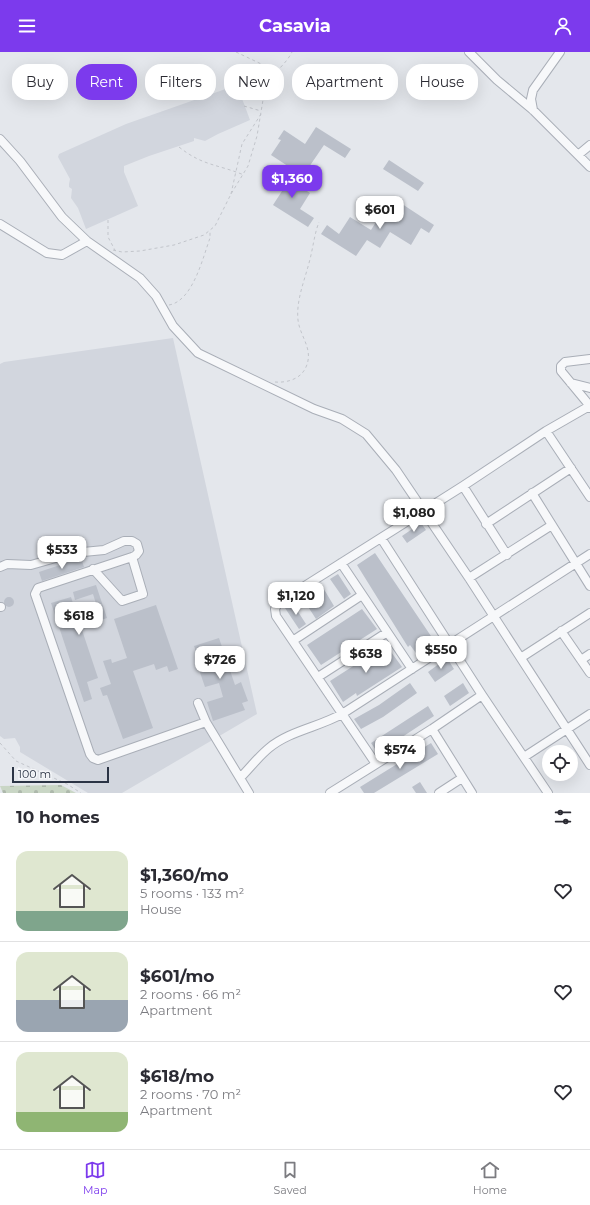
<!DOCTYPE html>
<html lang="en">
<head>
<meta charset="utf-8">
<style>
	body { margin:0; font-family:Montserrat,sans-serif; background:#f2f2f3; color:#2b2b33; height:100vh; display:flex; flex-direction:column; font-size:15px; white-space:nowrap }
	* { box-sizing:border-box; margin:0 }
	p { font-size:13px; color:#7c7c81 }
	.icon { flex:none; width:22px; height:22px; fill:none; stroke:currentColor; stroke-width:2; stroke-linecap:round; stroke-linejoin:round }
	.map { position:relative; height:741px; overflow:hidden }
	.details { display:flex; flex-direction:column; background:#fff; flex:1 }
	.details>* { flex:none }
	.hud { position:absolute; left:12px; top:12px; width:566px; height:36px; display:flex; gap:8px }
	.tools { position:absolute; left:542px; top:693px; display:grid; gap:8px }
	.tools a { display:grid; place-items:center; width:36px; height:36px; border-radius:50%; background:#fff; box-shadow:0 4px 16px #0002; font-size:20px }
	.scale { position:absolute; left:12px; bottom:10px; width:97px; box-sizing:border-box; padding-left:4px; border:2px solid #2b3445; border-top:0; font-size:11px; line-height:14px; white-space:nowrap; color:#2b3445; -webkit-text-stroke:3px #f4f6f9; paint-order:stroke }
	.price { position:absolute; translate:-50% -34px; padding:0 9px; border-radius:8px; background:#fff; color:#222; font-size:13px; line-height:26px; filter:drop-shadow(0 1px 2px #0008) }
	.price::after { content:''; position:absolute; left:50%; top:24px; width:12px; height:9px; margin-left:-6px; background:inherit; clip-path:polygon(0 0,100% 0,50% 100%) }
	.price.current { background:#7c3aed; color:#fff }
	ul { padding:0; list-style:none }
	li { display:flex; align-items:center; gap:12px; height:100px; padding:0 16px }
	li+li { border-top:1px solid #e1e1e2 }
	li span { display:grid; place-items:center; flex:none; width:112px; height:80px; border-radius:12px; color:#555 }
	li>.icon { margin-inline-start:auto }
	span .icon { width:48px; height:48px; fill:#fffc; stroke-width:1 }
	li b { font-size:17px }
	h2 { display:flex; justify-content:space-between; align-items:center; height:48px; padding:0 16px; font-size:17px }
	.pill { padding:0 14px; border-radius:16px; background:#fff; box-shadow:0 4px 16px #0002; font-size:14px; line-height:36px }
	.pill.current { background:#7c3aed; color:#fff }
	header { display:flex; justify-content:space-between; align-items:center; height:52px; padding:0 16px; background:#7c3aed; color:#fff; font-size:18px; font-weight:700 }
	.dock { display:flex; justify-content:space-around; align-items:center; height:56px; border-top:1px solid #e1e1e2; background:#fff; font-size:11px; color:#7c7c81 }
	.dock a { display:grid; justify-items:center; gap:2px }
	.dock .current { color:#7c3aed }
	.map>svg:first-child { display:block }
	.built { fill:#d2d6de }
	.cemetery { fill:url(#cemetery-stones) }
	.building { fill:#bbc0ca }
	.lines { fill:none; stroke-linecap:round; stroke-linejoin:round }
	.minor-casing { stroke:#a9aeb7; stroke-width:10 }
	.path { stroke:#c2c5cb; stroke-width:1; stroke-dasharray:3 3; stroke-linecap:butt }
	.minor { stroke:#f7f8fa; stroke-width:8 }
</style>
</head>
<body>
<header><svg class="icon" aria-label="menu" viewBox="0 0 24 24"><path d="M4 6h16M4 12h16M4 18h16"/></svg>Casavia<svg class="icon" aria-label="person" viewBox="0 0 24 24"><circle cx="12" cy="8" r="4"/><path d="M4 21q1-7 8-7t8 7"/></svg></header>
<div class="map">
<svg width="590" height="741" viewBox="0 0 590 741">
	<defs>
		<pattern id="cemetery-stones" width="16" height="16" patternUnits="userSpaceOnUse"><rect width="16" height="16" fill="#c9d6c5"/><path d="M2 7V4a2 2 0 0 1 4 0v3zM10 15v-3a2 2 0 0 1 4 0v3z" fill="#adb8ab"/></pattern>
	</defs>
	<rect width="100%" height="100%" fill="#e4e7ec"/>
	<!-- built -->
	<path class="built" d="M237,33l13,35 -32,14 -13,7 -11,-3v3l-45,15 -25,10v6l14,34 -52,23 -8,-21 -7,-10 1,-9 -3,-2v-3l1,-5 -12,-22 1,-3 67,-30z
		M173,286l84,376 -135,79h-34l-68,-41v-5l-5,-9 -11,1 -4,-3v-372l4,-2z"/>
	<!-- cemetery -->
	<path class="cemetery" d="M61,733l15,8h-73l-3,-7z"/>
	<!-- building -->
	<path class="building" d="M316,75l35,22 -6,9 -21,-13 -15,22 3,2 -6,9 -35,-23 10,-15 -3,-1 6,-9 21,14z
		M389,108l35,23 -6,8 -35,-22z
		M275,118l35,23 -10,16 14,9 -6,9 -35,-22 11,-17 -14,-9z
		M399,150l35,23 -5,8 -8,-5 -10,17 -21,-13 -10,16 -13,-8 -11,16 -35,-22 6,-9 12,9 11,-17 21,13 10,-16 8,5z
		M421,471l5,7 -19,13 -5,-7z
		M375,501l62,92 -18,12 -9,-12 -2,2 -51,-82z
		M81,506l3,9 -42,14 -3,-9z
		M338,522l13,20 -7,5 -14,-20z
		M96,533l11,33 -26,9 17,51 -11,4 5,17 -8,3 -33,-99 20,-6 6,19 21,-6 -5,-16 -18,6 -2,-8z
		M322,534l12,20 -18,13 -13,-20z
		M4 550a5 5 0 1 1 10 0a5 5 0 1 1-10 0Z
		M293,552l13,20 -7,5 -14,-21z
		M156,553l22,64 -9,3 -2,-6 -11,4 -2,-6 -21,7 20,57 -30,11 -16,-44 -4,1 -3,-8 11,-4 -8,-23 8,-2 1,4 15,-5 -13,-39z
		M362,557l15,20 -56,36 -14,-20z
		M219,586l16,47 6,-3 7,19 -6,2 3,7 -32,11 -6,-19 16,-5 -4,-14 -14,4 -9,-26 3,-1 -5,-14z
		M386,593l16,22 -45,29 -1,-3 -13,9 -13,-21z
		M447,606l7,11 -19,13 -7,-10z
		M410,631l7,10 -34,24 -22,12 -7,-10 25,-14z
		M463,631l6,10 -19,13 -6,-10z
		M428,654l6,10 -56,37 -7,-10z
		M431,691l7,11 -64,39h-10l-4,-6z
		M420,730l7,11h-11l-4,-6z"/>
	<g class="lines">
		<!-- minor casing -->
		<g class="minor-casing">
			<path id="minor" d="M469,0l28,28 36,30 57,57
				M533,58l-2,-11 2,-9 27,-38
				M0,87l20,22 42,56 25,24 53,37 16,18 17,30 25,27 116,56 28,10 24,15 30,36 73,108 121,187
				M578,103l12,-10
				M0,172l47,29 15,2 25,-14
				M590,307l-25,3 -4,4v5l29,35
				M571,331l19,5
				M546,379l44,66
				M463,434l44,69
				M532,441l58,93
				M486,472l85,-56
				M381,486l101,157 66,98
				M341,511l71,106
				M0,515l7,-3 24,1 42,-12 31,-3 20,-9h8l5,3 2,7 -3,4 -4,2
				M93,517l29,32 21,-7 -11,-37 -94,31 -3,6 55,160 3,4 5,2 108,-38 -8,-19
				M469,526l83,-53
				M0,555h1
				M561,579l29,42
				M294,588l68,-45
				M522,605l68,-44
				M581,608l9,-6
				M318,625l68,-44
				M206,670l43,71
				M432,677l40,64
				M524,705l66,-43
				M376,712l-100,-148 -1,-7 3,-6 185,-117 83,-55 40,-23h4
				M240,726c10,-10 18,-21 29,-30 20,-17 50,-21 73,-34l248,-160
				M330,741l102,-64 50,-34
				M439,741l23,-15"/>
		</g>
		<!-- path -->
		<path class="path" d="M236,0l40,19
			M244,54l17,5
			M179,95c24,19 38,17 65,28
			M231,142l11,-50 19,-30
			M108,168v17l8,15
			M113,198l9,2 18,-1 34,-6 30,-10 11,-9 16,-32 17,-28 9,-30 8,-48c6,-14 20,-22 27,-36
			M169,253c24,-4 34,-48 41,-67v-7
			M275,330c12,1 26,-3 31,-15 8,-18 -6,-30 -8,-47 -2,-19 6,-38 11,-57 4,-14 5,-28 10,-41
			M0,691l16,18 51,23 14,9"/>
		<!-- minor -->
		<use href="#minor" class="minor"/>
	</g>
</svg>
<div class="tools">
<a><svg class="icon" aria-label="locate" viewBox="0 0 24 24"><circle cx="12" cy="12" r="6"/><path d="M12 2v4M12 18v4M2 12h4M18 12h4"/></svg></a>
</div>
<div class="scale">100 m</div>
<b class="price current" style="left:292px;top:147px">$1,360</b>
<b class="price" style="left:380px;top:178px">$601</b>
<b class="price" style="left:414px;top:481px">$1,080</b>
<b class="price" style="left:62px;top:518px">$533</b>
<b class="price" style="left:296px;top:564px">$1,120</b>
<b class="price" style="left:79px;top:584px">$618</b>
<b class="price" style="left:441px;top:618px">$550</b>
<b class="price" style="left:366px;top:622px">$638</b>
<b class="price" style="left:220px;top:628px">$726</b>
<b class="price" style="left:400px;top:718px">$574</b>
<div class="hud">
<a class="pill">Buy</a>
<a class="pill current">Rent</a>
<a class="pill">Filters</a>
<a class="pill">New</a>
<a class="pill">Apartment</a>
<a class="pill">House</a>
</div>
</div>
<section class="details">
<h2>10 homes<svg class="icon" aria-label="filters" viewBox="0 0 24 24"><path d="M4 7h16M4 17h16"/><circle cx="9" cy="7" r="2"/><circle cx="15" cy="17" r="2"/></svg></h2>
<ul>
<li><span style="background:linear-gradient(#dfe7d0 75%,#7fa58c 0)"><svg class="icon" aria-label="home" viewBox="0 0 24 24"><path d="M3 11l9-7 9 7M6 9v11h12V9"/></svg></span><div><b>$1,360/mo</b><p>5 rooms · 133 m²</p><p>House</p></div><svg class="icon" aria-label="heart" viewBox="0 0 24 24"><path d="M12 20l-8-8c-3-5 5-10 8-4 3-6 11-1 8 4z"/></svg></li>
<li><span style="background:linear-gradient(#dfe7d0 60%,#9aa5b1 0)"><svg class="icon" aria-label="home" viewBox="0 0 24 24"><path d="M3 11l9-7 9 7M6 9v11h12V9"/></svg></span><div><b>$601/mo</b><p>2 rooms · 66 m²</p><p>Apartment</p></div><svg class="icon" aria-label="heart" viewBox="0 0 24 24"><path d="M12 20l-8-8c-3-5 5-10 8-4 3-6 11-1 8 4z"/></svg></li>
<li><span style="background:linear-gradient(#dfe7d0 75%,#8fb573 0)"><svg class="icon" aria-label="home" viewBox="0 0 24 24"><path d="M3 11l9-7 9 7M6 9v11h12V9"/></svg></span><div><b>$618/mo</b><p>2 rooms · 70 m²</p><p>Apartment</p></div><svg class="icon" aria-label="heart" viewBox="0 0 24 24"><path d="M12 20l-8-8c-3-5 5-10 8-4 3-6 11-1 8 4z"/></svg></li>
</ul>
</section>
<nav class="dock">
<a class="current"><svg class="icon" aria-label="map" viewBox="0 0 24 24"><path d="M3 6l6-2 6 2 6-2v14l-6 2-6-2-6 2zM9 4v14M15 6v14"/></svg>Map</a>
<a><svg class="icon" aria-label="saved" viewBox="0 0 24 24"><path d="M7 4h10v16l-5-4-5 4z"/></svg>Saved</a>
<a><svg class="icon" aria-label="home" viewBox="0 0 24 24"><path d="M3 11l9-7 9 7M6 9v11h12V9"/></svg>Home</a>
</nav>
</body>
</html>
